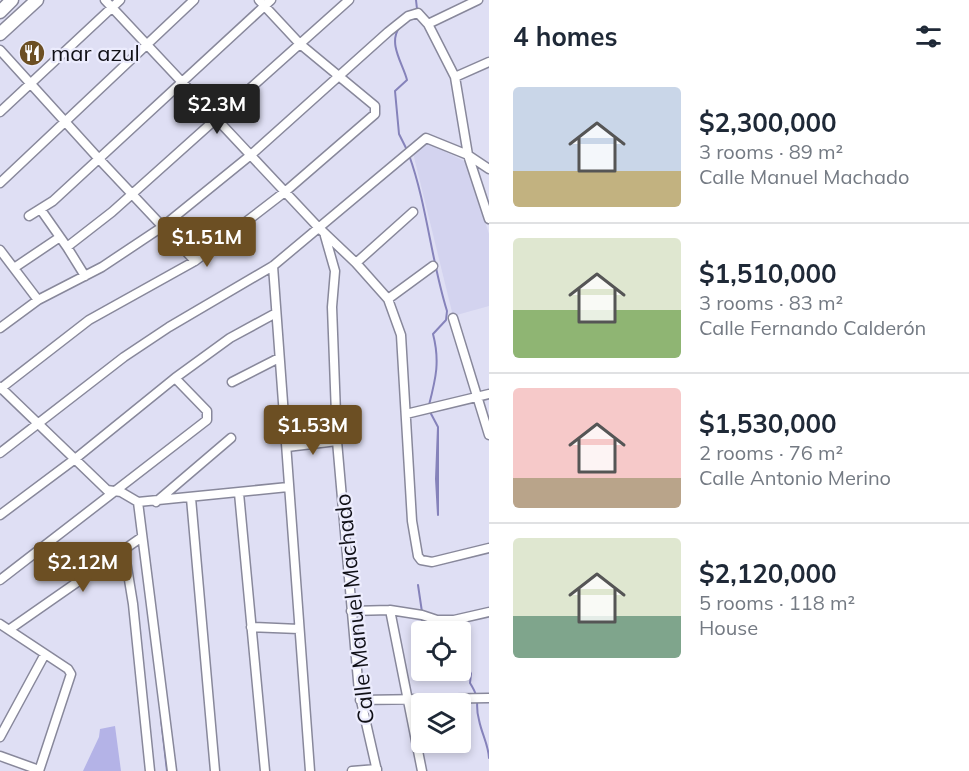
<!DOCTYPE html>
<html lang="en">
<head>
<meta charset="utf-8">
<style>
	body { margin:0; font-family:Mulish,sans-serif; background:#f2f2f3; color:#1f2937; height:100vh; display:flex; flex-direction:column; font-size:22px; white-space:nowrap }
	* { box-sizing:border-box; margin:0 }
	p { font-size:20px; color:#747a83 }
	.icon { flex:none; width:33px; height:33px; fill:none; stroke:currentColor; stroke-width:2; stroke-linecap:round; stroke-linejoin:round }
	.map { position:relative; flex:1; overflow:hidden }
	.side { display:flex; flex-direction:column; background:#fff; width:480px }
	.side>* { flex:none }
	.controls { position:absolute; left:411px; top:621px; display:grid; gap:12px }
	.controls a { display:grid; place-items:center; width:60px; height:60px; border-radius:6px; background:#fff; box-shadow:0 3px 9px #0003; font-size:30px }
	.price { position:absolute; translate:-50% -51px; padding:0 14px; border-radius:6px; background:#6c4f23; color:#fff; font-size:20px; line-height:39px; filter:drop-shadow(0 2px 3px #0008) }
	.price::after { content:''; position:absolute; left:50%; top:36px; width:18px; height:14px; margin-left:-9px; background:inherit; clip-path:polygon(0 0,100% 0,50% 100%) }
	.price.selected { background:#222; color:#fff }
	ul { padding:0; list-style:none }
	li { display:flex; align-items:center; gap:18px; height:150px; padding:0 24px }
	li+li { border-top:2px solid #e0e1e3 }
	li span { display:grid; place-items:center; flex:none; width:168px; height:120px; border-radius:6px; color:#555 }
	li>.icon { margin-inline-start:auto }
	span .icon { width:72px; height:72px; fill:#fffc; stroke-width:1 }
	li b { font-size:26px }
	h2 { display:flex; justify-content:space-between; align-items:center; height:72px; padding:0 24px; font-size:26px }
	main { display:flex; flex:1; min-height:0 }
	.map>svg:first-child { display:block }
	.built { fill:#d3d3ef }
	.green { fill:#b4b3e7 }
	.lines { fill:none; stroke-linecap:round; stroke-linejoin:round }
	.stream { stroke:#8582ba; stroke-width:2 }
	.minor-casing { stroke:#88889b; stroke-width:11 }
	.secondary-casing { stroke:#88889b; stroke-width:15 }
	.minor { stroke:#fff; stroke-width:8 }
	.secondary { stroke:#fff; stroke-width:12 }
	.labels { text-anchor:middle; stroke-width:4.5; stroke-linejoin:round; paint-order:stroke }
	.poi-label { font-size:22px; fill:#101017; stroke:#ececfd; text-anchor:start }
	.street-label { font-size:22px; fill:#101017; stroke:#ececfd }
</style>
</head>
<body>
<main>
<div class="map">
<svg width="489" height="771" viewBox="0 0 489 771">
	<rect width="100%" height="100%" fill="#dfdff4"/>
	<!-- built -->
	<path class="built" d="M428,143l38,19 23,72v72l-36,10 -40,-163z"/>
	<!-- green -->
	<path class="green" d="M115,726l6,45h-38l16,-34 1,-8z"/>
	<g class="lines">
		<!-- stream -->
		<path class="stream" d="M415,11l2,-2 -1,-9
			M399,28c-11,16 4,36 8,52l-12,11 4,43 8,16
			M409,155c18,50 22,105 38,156l-1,9 -13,14c7,27 3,44 -4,71
			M429,410l9,17v88l-2,-36 2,-52
			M418,585l4,27
			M422,617l1,15
			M460,659l5,1 6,14 -1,9c12,19 4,20 9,37 3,15 9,23 10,38
			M161,719l6,52"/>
		<!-- minor casing -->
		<g class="minor-casing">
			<path id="minor" d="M105,0l213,227 38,36 32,36 13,36 11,186 6,35 3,4 11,2 57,-14
				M428,24l50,-24
				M0,50l99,109 96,102
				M455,77l34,-15
				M0,112l120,-112
				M0,183l194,-183
				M41,210l26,37 18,29
				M29,216l24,-15 218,-201
				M325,236l10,35 -3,36 5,134 22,251 18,79
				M67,247l45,-35 237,-212
				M0,250l38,50
				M356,263l57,-51
				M273,266l37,505
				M14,268l46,-31
				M388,299l45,-33
				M453,318l36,117
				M0,328l38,-28 64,-33 60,-40 90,-73 136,-122 20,-16 10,-3 10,11 27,53 13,78 21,64
				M232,382l47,-24
				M0,387l107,103 14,2 17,10 34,269
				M0,389l89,-69 106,-59 91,-70 89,-77v-8l-75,-62 -41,-44
				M406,414l83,-20
				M287,447l50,-6
				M0,453l124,-96 45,-30 104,-61 153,-128 42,17 21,14
				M239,493l26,278
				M191,498l24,273
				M138,502l150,-15
				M156,502l75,-64
				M0,515l75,-56 100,-81 55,-40 46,-25
				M124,549l9,55 17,167
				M0,580l207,-160v-9l-32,-33
				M390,610l32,161
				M351,611l39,-1 32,5 15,5h17l35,-8
				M0,624l68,45 3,5 -32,97
				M251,627l48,2
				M10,629l132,-92
				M360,700l129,-2
				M0,737l45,-83
				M0,756l39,14
				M352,771l25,-2"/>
		</g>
		<!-- secondary casing -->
		<g class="secondary-casing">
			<path id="secondary" d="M0,12l12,-12
				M0,34l37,-34"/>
		</g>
		<!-- minor -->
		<use href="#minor" class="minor"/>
		<!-- secondary -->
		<use href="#secondary" class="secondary"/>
	</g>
	<!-- icons -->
	<defs>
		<g id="restaurant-disc" transform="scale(1.35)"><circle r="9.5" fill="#6c4f23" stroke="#ececfd"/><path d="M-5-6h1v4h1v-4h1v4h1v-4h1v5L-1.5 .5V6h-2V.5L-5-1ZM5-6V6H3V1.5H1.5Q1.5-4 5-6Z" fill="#fff"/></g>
	</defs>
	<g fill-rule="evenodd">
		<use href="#restaurant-disc" x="32" y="53"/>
	</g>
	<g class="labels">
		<!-- poi labels -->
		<g class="poi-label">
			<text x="51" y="61">mar azul</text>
		</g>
		<!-- street labels -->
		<g class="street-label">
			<text transform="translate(354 609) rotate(-96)" y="8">Calle Manuel Machado</text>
		</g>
	</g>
</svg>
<div class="controls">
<a><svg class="icon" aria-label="locate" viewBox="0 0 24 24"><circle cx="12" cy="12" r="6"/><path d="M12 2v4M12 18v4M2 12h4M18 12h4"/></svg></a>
<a><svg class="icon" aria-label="layers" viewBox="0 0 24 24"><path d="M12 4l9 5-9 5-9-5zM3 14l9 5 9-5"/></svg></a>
</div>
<b class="price selected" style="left:217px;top:135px">$2.3M</b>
<b class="price" style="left:207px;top:268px">$1.51M</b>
<b class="price" style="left:313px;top:456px">$1.53M</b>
<b class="price" style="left:83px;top:593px">$2.12M</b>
</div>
<section class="side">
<h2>4 homes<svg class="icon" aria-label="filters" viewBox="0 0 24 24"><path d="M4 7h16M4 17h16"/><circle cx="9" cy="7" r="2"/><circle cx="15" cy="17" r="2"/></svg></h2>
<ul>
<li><span style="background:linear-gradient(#c9d6e8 70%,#c2b280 0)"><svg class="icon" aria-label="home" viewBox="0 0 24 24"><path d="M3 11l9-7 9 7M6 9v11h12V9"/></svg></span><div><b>$2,300,000</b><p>3 rooms · 89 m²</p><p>Calle Manuel Machado</p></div></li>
<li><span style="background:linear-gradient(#dfe7d0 60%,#8fb573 0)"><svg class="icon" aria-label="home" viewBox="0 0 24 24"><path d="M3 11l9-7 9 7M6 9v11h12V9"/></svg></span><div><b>$1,510,000</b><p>3 rooms · 83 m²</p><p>Calle Fernando Calderón</p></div></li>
<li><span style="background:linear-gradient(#f6c9c9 75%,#b9a48a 0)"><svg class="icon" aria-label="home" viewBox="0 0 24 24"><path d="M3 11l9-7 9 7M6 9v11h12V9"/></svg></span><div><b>$1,530,000</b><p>2 rooms · 76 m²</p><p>Calle Antonio Merino</p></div></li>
<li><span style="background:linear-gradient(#dfe7d0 65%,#7fa58c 0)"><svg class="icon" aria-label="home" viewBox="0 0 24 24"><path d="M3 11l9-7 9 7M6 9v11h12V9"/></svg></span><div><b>$2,120,000</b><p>5 rooms · 118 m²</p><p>House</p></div></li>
</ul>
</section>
</main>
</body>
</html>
